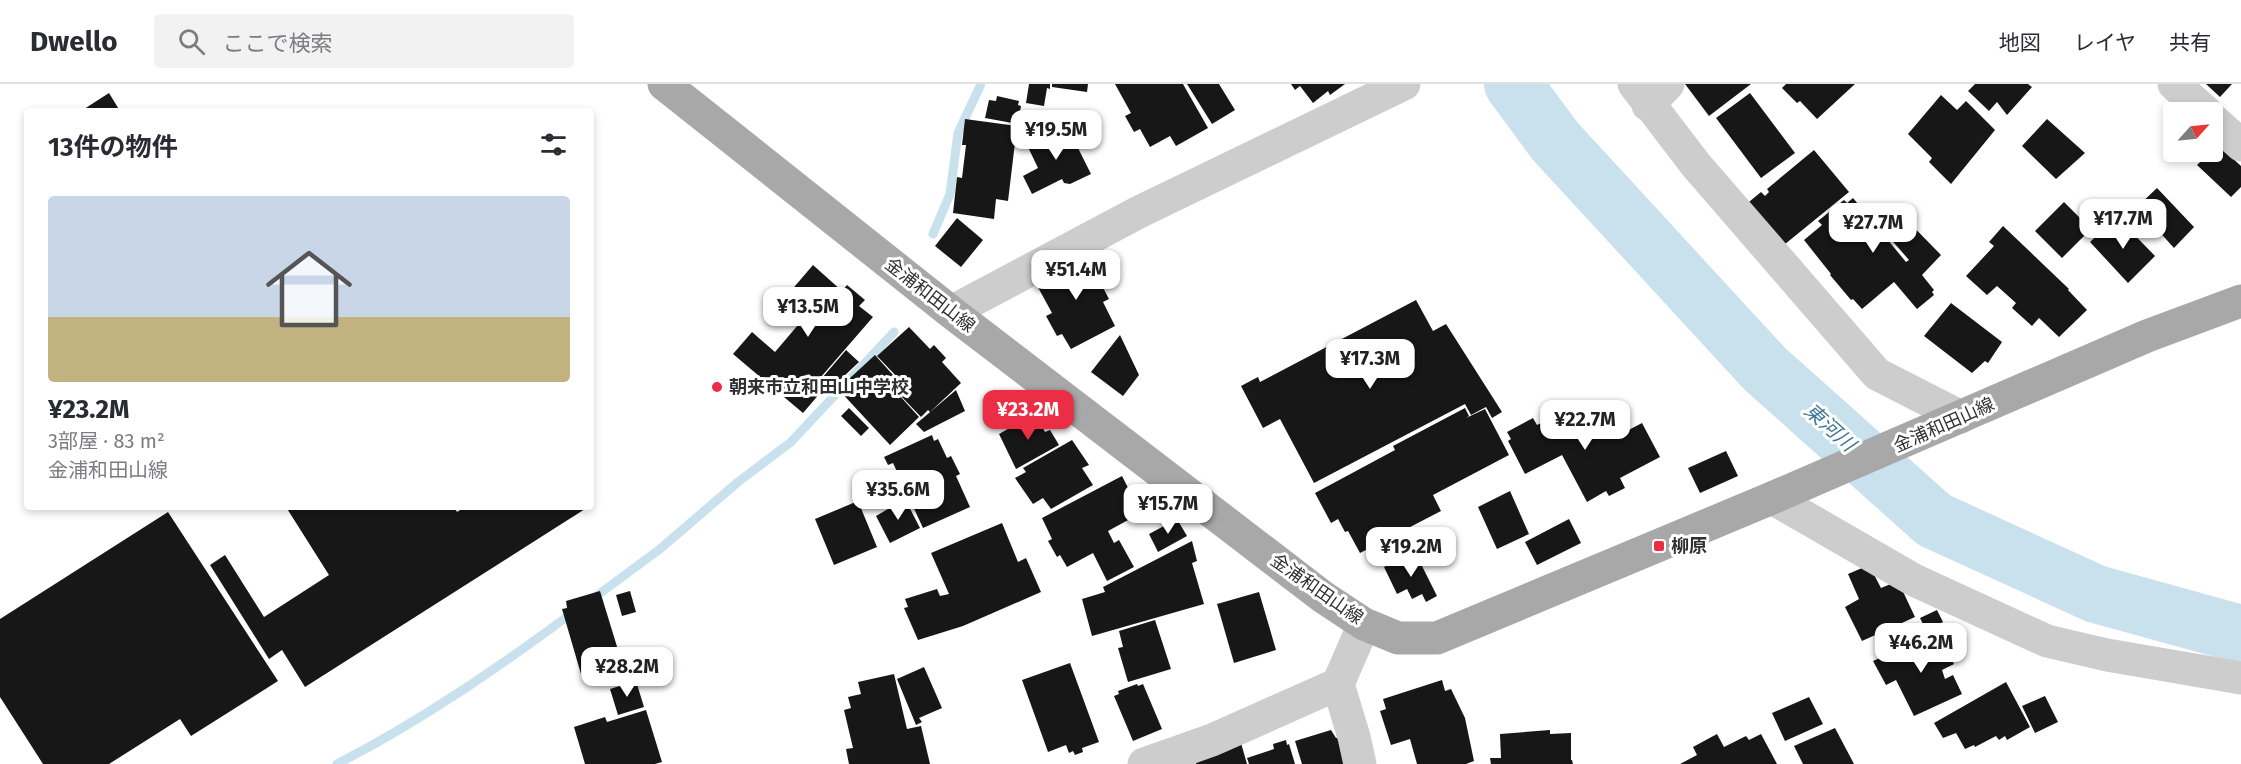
<!DOCTYPE html>
<html lang="ja">
<head>
<meta charset="utf-8">
<style>
	body { margin:0; font-family:"Fira Sans","Noto Sans JP",sans-serif; background:#f2f2f3; color:#2b2b33; height:100vh; display:flex; flex-direction:column; font-size:22px; white-space:nowrap }
	* { box-sizing:border-box; margin:0 }
	p { font-size:20px; color:#7c7c81 }
	.icon { flex:none; width:33px; height:33px; fill:none; stroke:currentColor; stroke-width:2; stroke-linecap:round; stroke-linejoin:round }
	.map { position:relative; flex:1; overflow:hidden }
	.details { position:absolute; left:24px; top:24px; width:570px; height:402px; display:flex; flex-direction:column; background:#fff; border-radius:6px; box-shadow:0 3px 9px #0003 }
	.details>* { flex:none }
	.needle { width:39px; rotate:63deg }
	.tools { position:absolute; left:2163px; top:18px; display:grid; gap:12px }
	.tools a { display:grid; place-items:center; width:60px; height:60px; border-radius:6px; background:#fff; box-shadow:0 3px 9px #0003; font-size:30px }
	.price { position:absolute; translate:-50% -51px; padding:0 14px; border-radius:12px; background:#fff; color:#222; font-size:20px; line-height:39px; filter:drop-shadow(0 2px 3px #0008) }
	.price::after { content:''; position:absolute; left:50%; top:36px; width:18px; height:14px; margin-left:-9px; background:inherit; clip-path:polygon(0 0,100% 0,50% 100%) }
	.price.active { background:#eb2e45; color:#fff }
	ul { padding:0; list-style:none }
	li { display:grid; align-content:center; gap:12px; height:318px; padding:0 24px }
	li+li { border-top:2px solid #e1e1e2 }
	li span { display:grid; place-items:center; height:186px; border-radius:6px; color:#555 }
	li>.icon { margin-inline-start:auto }
	span .icon { width:108px; height:108px; fill:#fffc; stroke-width:1 }
	li b { font-size:26px }
	h2 { display:flex; justify-content:space-between; align-items:center; height:72px; padding:0 24px; font-size:26px }
	header { display:flex; align-items:center; gap:36px; box-sizing:border-box; height:84px; padding:0 30px; background:#fff; border-bottom:2px solid #e1e1e2 }
	header strong { font-size:28px }
	nav { display:flex; gap:33px; margin-inline-start:auto; font-size:21px }
	.search { width:420px; height:54px; background:#f2f2f3; display:flex; align-items:center; gap:15px; box-sizing:border-box; padding:0 21px; border-radius:6px; color:#7c7c81; font-size:22px }
	.map>svg:first-child { display:block }
	.lines { fill:none; stroke-linecap:round; stroke-linejoin:round }
	.stream { stroke:#c9e1ed; stroke-width:9 }
	.river { stroke:#c9e1ed; stroke-width:58 }
	.building { fill:#171717 }
	.minor { stroke:#cdcdcd; stroke-width:33 }
	.major { stroke:#a8a8a8; stroke-width:33 }
	.poi-dot { fill:#eb2e45; stroke:#fff; stroke-width:2 }
	.labels { text-anchor:middle; stroke-width:6; stroke-linejoin:round; paint-order:stroke }
	.street-label { font-size:18px; fill:#303030; stroke:#fff }
	.poi-label { font-size:18px; font-weight:bold; fill:#303030; stroke:#fff; text-anchor:start }
	.water-label { font-size:20px; font-style:italic; fill:#3a7795; stroke:#fff }
</style>
</head>
<body>
<header>
<strong>Dwello</strong>
<div class="search"><svg class="icon" aria-label="search" viewBox="0 0 24 24"><circle cx="10" cy="10" r="6"/><path d="M15 15l6 6"/></svg>ここで検索</div>
<nav><a>地図</a><a>レイヤ</a><a>共有</a></nav>
</header>
<div class="map">
<svg width="2241" height="680" viewBox="0 0 2241 680">
	<rect width="100%" height="100%" fill="#fff"/>
	<g class="lines">
		<!-- stream -->
		<path class="stream" d="M933,150l17,-40 8,-61 23,-49
			M591,516l69,-51 78,-67 53,-40 103,-110
			M337,680c84,-43 162,-97 238,-153"/>
		<!-- river -->
		<path class="river" d="M1513,0l42,57 210,228 169,151 162,74 145,40"/>
	</g>
	<!-- building -->
	<path class="building" d="M1029,0h21v5l-3,-1 -3,18 -18,-3z
		M1052,0h36l-1,8 -35,-5z
		M1115,0h68l25,44 -32,18 -6,-10 -20,11 -10,-18 -6,3 -9,-16 6,-3z
		M1187,0h32l16,26 -23,14z
		M1291,0h54l-15,11 -2,-4 -15,12 -13,-17 -5,4z
		M1685,0h66l-42,32z
		M1786,0h69l-38,35 -17,-18 -3,2 -15,-15z
		M1975,0h53l4,3 -25,28 -10,-13 -8,9 -21,-20z
		M2206,0h26l-12,13z
		M109,9l11,18h-39z
		M1750,9l45,60 -34,25 -45,-60z
		M1941,11l16,15 9,-9 29,29 -44,54 -22,-22 3,-4 -24,-24z
		M997,12l22,5 -1,4 3,1 -3,18 -33,-6 4,-18 7,1z
		M965,35l52,7 -9,75 -12,-2 -2,20 -41,-6 4,-36 5,1 4,-33h-4z
		M2047,35l38,34 -29,26 -34,-33z
		M1066,40l25,50 -21,10 -6,-1 -2,-4 -30,15 -9,-18 15,-8 -11,-23z
		M2217,60l24,22v21l-10,10 -34,-32 13,-13h2z
		M1814,66l35,42 -70,57 -35,-43 17,-14 4,4 4,-4 -2,-3z
		M2157,104l37,39 -20,21 -37,-41z
		M1853,114l53,64 3,-2 -35,-40 19,-14 48,49 -19,20 12,15 -2,2 2,3 -17,14 -23,-27 -32,27 -9,-10 -2,1 -21,-25 1,-1 -27,-34 18,-15 -4,-4 26,-21 3,3z
		M2064,118l27,27 -29,29 -27,-27z
		M2117,133l38,39 -27,27 -38,-41z
		M957,134l26,22 -22,27 -26,-21z
		M2003,142l66,63 -1,1 19,20 -28,27 -20,-19 -7,8 -20,-18 4,-5 -19,-17 -10,9 -21,-19 28,-30 -5,-4z
		M1085,169l24,46 -6,3 12,24 -44,23 -9,-15 -5,2 -11,-20 6,-3 -18,-33z
		M813,181l29,26 5,-6 18,15 -6,6 14,11 -59,68 7,7 -18,21 -70,-59 19,-22 23,20 23,-27 -21,-18z
		M1416,216l17,31 13,-7 56,88 -10,6 -6,-11 -15,8 -6,-11 -151,79 -34,-64 -17,9 -22,-42 17,-9 2,5z
		M1951,219l51,39 -14,21 -3,-2 -13,12 -48,-37z
		M909,243l21,22 4,-4 12,13 -4,4 19,21 -31,29 -2,-2 -7,7 -22,-23 5,-5 -7,-8 2,-2 -22,-23z
		M1120,251l19,40 -16,21 -32,-24z
		M846,266l13,12 -33,31 -10,-8z
		M875,271l18,20 -10,9 13,14 3,-3 20,22 -29,28 -52,-56z
		M956,306l9,21 -41,21 -8,-8z
		M849,324l20,20 -8,8 -20,-20z
		M1465,324l4,8 -3,2 19,-9 24,46 -76,40 8,16 -81,42 -12,-22 -3,1 -7,-13 -7,4 -16,-30 80,-43 -2,-4z
		M1033,327l10,9 -3,3 5,9 5,-2 9,15 -43,24 -17,-35 28,-16z
		M1569,330l9,18 33,-18 10,20 21,-11 18,34 -40,21 5,10 -16,8 -3,-5 -19,11 -25,-47 -37,19 -17,-33 3,-2 -4,-7 26,-14 4,7 19,-9 2,4z
		M932,351l2,6 4,-2 9,19 4,-2 9,18 -4,2 14,31 -47,21 -30,-65 -5,2 -4,-8z
		M1072,356l17,25 -7,3 11,17 -42,24 -8,-11 -10,6 -18,-26 11,-6 -3,-4z
		M1726,367l12,25 -38,17 -12,-25z
		M1122,392l19,37 -33,18 6,12 5,-3 15,27 -27,14 -14,-28 -26,14 -7,-12 -3,2 -9,-16 4,-2 -10,-21z
		M1510,407l19,43 -32,15 -19,-42z
		M905,415l15,29 -30,15 -14,-27z
		M858,417l19,46 -43,18 -19,-46z
		M286,423h168l3,5 8,-5h119l1,2 -280,178 -23,-37 -13,9 -59,-94 15,-10 39,62 65,-42z
		M168,428l110,169 -87,55 -11,-17 -71,45h-66l-43,-67v-78z
		M1177,435l10,17 -29,16 -9,-18z
		M1569,435l12,24 -44,22 -12,-23z
		M1002,439l16,39 8,-4 15,34 -78,34 -45,14 -14,-32 4,-1 -3,-8 32,-10 3,7 9,-2 -18,-41z
		M1192,457l5,20 -5,2 12,41 -112,32 -10,-37 23,-7 -2,-5z
		M1415,468l22,44 -11,6 -4,-8 -10,5 -5,-10 -10,5 -13,-27z
		M1869,481l12,23 17,-7 17,36 -53,24 -17,-34 14,-8 -11,-25z
		M600,507l26,85 -16,5 -2,-8 -25,8 -21,-72 5,-1 -1,-7z
		M630,507l6,21 -14,4 -6,-21z
		M1259,508l17,58 -42,13 -17,-59z
		M1937,526l6,12 -17,8 -6,-12z
		M1155,536l16,49 -43,13 -10,-34 5,-1 -4,-16z
		M1938,550l16,30 -12,6 3,9 8,-4 9,19 -48,22 -18,-36 -10,5 -13,-24 50,-22 1,2z
		M1070,579l29,79 -17,6 1,4 -8,3 -2,-4 -4,2 -3,-8 -18,7 -26,-72z
		M924,583l18,41 -23,10 3,4 -6,3 -19,-46z
		M894,590l13,55 14,-3 9,38h-81l-3,-15 7,-1 -9,-38 7,-2 -3,-11 13,-3 -3,-12z
		M1442,596l3,11 6,-2 14,29 9,43 -8,3h-49l-7,-25 -19,6 -11,-34 6,-2 -3,-10z
		M636,597l8,26 -26,8 -8,-26z
		M2006,598l24,45 -23,13 -2,-4 -6,4 -3,-4 -21,11 -1,-2 -9,4 -9,-16 -13,5 -9,-15z
		M1137,600l1,2 5,-2 19,45 -29,12 -19,-45 5,-2 -1,-3z
		M2045,612l13,26 -23,11 -13,-27z
		M1809,613l14,27 -38,17 -13,-28z
		M646,626l16,52 -7,2h-70l-11,-37 31,-10 2,5z
		M1835,644l19,36h-51l-9,-18z
		M1331,646l5,8 3,-1 6,27h-43l-7,-23z
		M1550,646v4l21,-1v27h1l1,4h-82l-1,-6h11l-1,-24z
		M1717,650l7,13 22,-11 3,4 12,-6 16,30h-97l17,-9 -4,-8z
		M1286,656l1,5 2,-1 6,20h-46l-2,-6 27,-9 -1,-5z
		M1241,659l6,21h-51l-3,-9z"/>
	<g class="lines">
		<!-- minor -->
		<path class="minor" d="M1634,0l62,81 181,209 84,43
			M2174,0l32,28
			M1648,21l20,-21
			M2212,35l29,26
			M951,228l188,-100 265,-128
			M1772,414l142,82 133,61 60,14 134,23
			M1338,600l16,53 6,27
			M1144,680l68,-24 126,-56 26,-60"/>
		<!-- major -->
		<path class="major" d="M664,0l287,228 372,285 41,27 34,14h39l335,-140 375,-162 94,-35"/>
	</g>
	<!-- markers -->
	<g class="poi-dot">
		<circle cx="717" cy="303" r="6"/>
		<rect x="1653" y="456" width="12" height="12" rx="3"/>
	</g>
	<g class="labels">
		<!-- street labels -->
		<g class="street-label">
			<text transform="translate(930 211) rotate(38)" y="6">金浦和田山線</text>
			<text transform="translate(1944 341) rotate(-24)" y="6">金浦和田山線</text>
			<text transform="translate(1317 505) rotate(35)" y="6">金浦和田山線</text>
		</g>
		<!-- poi labels -->
		<g class="poi-label">
			<text x="729" y="309">朝来市立和田山中学校</text>
			<text x="1671" y="468">柳原</text>
		</g>
		<!-- water labels -->
		<g class="water-label">
			<text transform="translate(1830 343) rotate(42)" y="7">東河川</text>
		</g>
	</g>
</svg>
<div class="tools">
<a><svg class="needle" viewBox="-14 -14 28 28"><path d="M0-13l5 13h-10z" fill="#e53935"/><path d="M0 13l5-13h-10z" fill="#7c7c81"/></svg></a>
</div>
<b class="price" style="left:1056px;top:77px">¥19.5M</b>
<b class="price" style="left:2123px;top:166px">¥17.7M</b>
<b class="price" style="left:1873px;top:170px">¥27.7M</b>
<b class="price" style="left:1076px;top:217px">¥51.4M</b>
<b class="price" style="left:808px;top:254px">¥13.5M</b>
<b class="price" style="left:1370px;top:306px">¥17.3M</b>
<b class="price active" style="left:1028px;top:357px">¥23.2M</b>
<b class="price" style="left:1585px;top:367px">¥22.7M</b>
<b class="price" style="left:898px;top:437px">¥35.6M</b>
<b class="price" style="left:1168px;top:451px">¥15.7M</b>
<b class="price" style="left:1411px;top:494px">¥19.2M</b>
<b class="price" style="left:1921px;top:590px">¥46.2M</b>
<b class="price" style="left:627px;top:614px">¥28.2M</b>
<section class="details">
<h2>13件の物件<svg class="icon" aria-label="filters" viewBox="0 0 24 24"><path d="M4 7h16M4 17h16"/><circle cx="9" cy="7" r="2"/><circle cx="15" cy="17" r="2"/></svg></h2>
<ul>
<li><span style="background:linear-gradient(#c9d6e8 65%,#c2b280 0)"><svg class="icon" aria-label="home" viewBox="0 0 24 24"><path d="M3 11l9-7 9 7M6 9v11h12V9"/></svg></span><div><b>¥23.2M</b><p>3部屋 · 83 m²</p><p>金浦和田山線</p></div></li>
</ul>
</section>
</div>
</body>
</html>
